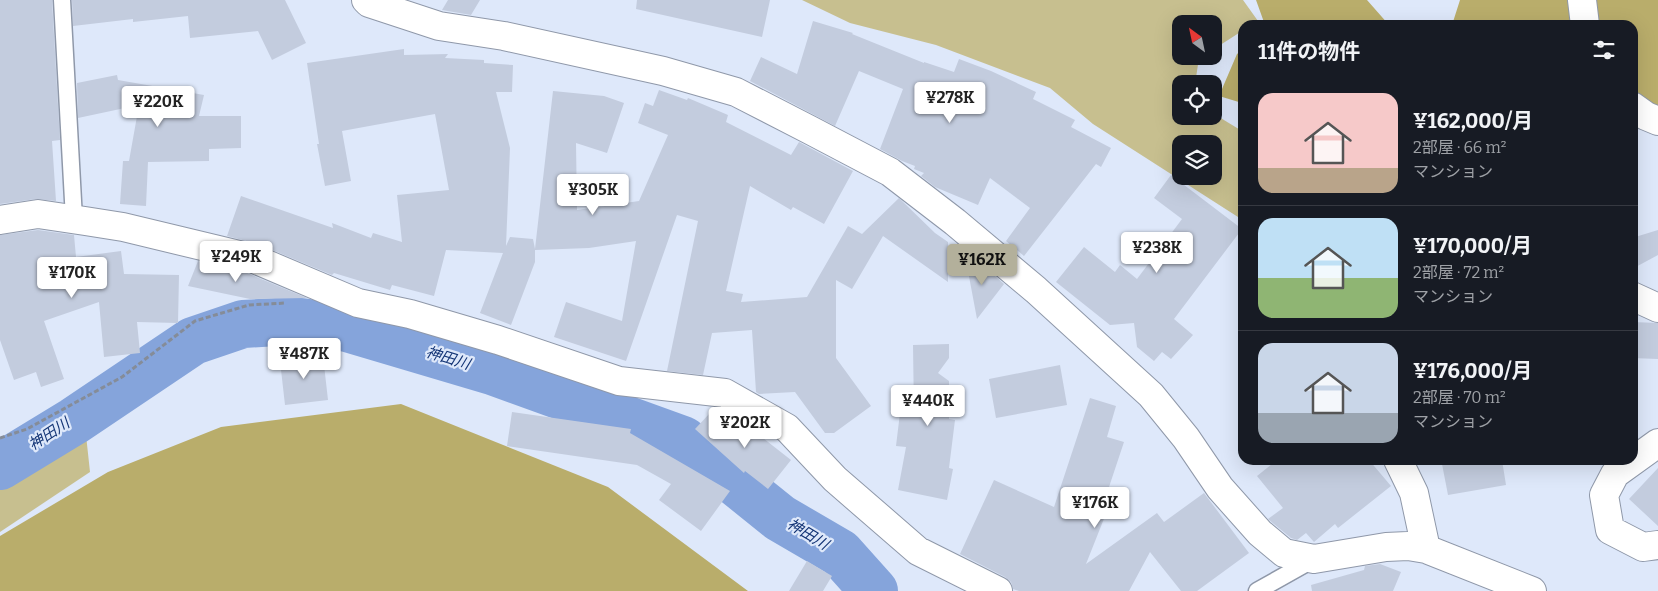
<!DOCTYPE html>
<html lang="ja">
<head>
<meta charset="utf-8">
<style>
	body { margin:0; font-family:Bitter,"Noto Sans JP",serif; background:#242831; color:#f1f3f6; height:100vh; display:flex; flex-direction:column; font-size:19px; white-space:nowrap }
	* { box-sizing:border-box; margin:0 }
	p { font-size:16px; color:#9ea1a6 }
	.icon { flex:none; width:28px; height:28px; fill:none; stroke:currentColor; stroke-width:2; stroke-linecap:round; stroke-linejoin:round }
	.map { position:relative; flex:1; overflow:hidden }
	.side { position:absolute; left:1238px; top:20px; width:400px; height:445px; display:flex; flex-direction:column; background:#171b24; border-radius:15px; box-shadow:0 5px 20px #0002 }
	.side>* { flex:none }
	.needle { width:32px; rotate:327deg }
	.fabs { position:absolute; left:1172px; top:15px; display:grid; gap:10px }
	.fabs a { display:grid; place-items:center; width:50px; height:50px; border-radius:10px; background:#171b24; box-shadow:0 5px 20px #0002; font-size:25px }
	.price { position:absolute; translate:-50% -42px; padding:0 11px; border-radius:5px; background:#fff; color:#222; font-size:16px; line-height:32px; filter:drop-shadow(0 1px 2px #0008) }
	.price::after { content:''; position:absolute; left:50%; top:30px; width:15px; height:11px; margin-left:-8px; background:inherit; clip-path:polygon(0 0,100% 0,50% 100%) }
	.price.on { background:#b3b09b; color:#111 }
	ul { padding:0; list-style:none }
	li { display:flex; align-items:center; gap:15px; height:125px; padding:0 20px }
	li+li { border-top:1px solid #363941 }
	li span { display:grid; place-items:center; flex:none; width:140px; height:100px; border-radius:15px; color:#555 }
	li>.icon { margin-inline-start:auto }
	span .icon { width:60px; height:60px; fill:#fffc; stroke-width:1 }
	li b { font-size:21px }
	h2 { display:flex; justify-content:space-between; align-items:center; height:60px; padding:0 20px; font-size:21px }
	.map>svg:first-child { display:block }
	.green { fill:#c7bf8f; fill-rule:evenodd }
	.forest { fill:#b9ad6b }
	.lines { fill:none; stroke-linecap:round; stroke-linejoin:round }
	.river { stroke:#85a4db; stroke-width:48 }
	.building { fill:#c3ccde }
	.lane-casing { stroke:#8f98a9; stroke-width:19 }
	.street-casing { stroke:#8f98a9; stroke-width:30 }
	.path { stroke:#858c98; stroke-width:3; stroke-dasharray:5 2.5; stroke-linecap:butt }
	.lane { stroke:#fff; stroke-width:16 }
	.street { stroke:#fff; stroke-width:28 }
	.labels { text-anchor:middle; stroke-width:4.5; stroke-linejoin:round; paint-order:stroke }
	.water-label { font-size:15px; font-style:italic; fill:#133475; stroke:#dee8fa }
</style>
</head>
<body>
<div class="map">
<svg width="1658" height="591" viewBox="0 0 1658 591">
	<rect width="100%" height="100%" fill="#dee8fa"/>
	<!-- green -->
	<path class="green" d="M802,0h441l15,21 -6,4h-10v6l-28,18v-25h-33v32h21l-3,2 -4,26h-14v32h33v-2l28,17v85l-4,1 -145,-93 -43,-36 -114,-43 -86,-22zM1181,144h33v32h-33z
		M86,435l4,37 -90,60v-54z"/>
	<!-- forest -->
	<path class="forest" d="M1256,0h111l22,25h-124z
		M1460,0h198v124l-25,-4 -1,-95h-180z
		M1242,50v53l-23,-7 18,-42z
		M401,404l207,83 140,104h-748v-55l108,-64 113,-45z"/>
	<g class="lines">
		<!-- river -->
		<path class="river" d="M0,466l74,-45 119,-80 50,-17 50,-3 54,7 145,43 191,69 97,78 60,35 34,38"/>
	</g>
	<!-- building -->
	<path class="building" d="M0,0h52l8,140 -8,1 4,60 -20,-2 -36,5z
		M72,0h213l21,43 -34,17 -14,-29 -68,7 -2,-22 -55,6v-3l-60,7z
		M448,0h32l-9,15 -29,-5z
		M637,0h133l-8,37 -126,-28z
		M813,21l40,12 -1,1 72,29v-1l30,10 5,-13 32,12 45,21 -3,7 42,21 -4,7 40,21 -10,19 -5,-3 -72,92 -18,-15 24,-33 -40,-30 -12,27 -43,-18 -14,-11 3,-3 -10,-4 1,-3 -13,-5 -22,-12 23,-60 -44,-18 -24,55 -85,-45 11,-24 36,17z
		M404,49v6l44,-1 -3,4 39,2v3l29,2 -1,27h-16l14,56 -4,98 4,-9 23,2 2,10 18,-158 51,5 20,7 -17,50 -31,-10 1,67 62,-9 29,-66 -30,-12 7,-20 8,3 6,-16 28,10 1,-2 40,17 -2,7 65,33 8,-13 54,29 -29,53 -31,-17 -2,3 -41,-24 -24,105 17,3 -2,8 66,-5 41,-71 14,8 37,-36 36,35 13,9v40l-65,-46 -31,53 -16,-9v78l35,48 -37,27h-9l-30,-41 -36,2 -3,-2 -4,-62 -40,3 -9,42 -36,-4 31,-150 -21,-6 -51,146 -72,-24 12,-35 56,19 14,-80 -47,7 -54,2v12l-24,63 -31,-12 23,-60 -57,-3 -12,46 -42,-11 -2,5 -56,-17 -2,2 -74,-31 -31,-8 14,-40 92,32 -1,-5 39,15 2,-5 29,9 -5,-47 52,-5 -14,-76 -93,17 9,50 -26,5 -8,-42h2l-12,-81z
		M117,75l1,5 86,15 -5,21h42v32l-32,1v12l-61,1 -2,44 -26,-2 3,-43h6l10,-56 -61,13 -1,-35z
		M1171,175l71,54 -68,90 19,16 -22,24 -9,-7 -8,9 -17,-14 -3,-24 -24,2 -54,-43 28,-35 31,25 5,-7 17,14 45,-60 -28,-21z
		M38,230l36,5 2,22 45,-6 3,23 55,1 -1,48 -41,-1 3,31 -36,4 -5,-55 -55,19 20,58 -23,8 -5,-15 -22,8 -14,-40v-105z
		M1658,230v25l-26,14v-31z
		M965,255l20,14 1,-1 18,16 -27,35z
		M198,261l49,12 60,25 -57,1 -62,-13z
		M1632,322l26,1v36l-26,-1z
		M949,344v14l-11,15 11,8v38l6,1 -6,48 4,1 -6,31 -49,-10 8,-43 -10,-1 4,-33 14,2 -1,-70z
		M323,356l5,44 -43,5 -5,-44z
		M1060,365l7,40 -71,13 -7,-39z
		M1090,398l26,8 -9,31 17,5 -17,51 6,3 -27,68 71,-51 7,9 40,-29 45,60 -52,38h-16l-31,-39 -21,39h-110l-6,-2 -2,-7 -6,-5 -45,-23 34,-74 60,27z
		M512,412l119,17 -1,4 100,58 -29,40 -42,-31 12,-16 -34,-19 -130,-19z
		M710,413l13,12 9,-10 8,5 18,16v-2l33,26 -23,29 -23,-18 -1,2 -49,-44z
		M1277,460h92l22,26 -53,42 -3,-4 -21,18 -8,-9 -9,7 -6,-2 -23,-19 15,-11 -26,-32z
		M1468,460h34l4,25 -58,10 -6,-31z
		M1658,468v58l-29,-27z
		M807,561l25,15 -9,15h-34z
		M1380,564l21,8 -8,19h-81l-1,-6 53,-15 1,-4z"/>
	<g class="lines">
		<!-- lane casing -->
		<g class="lane-casing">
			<path id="lane" d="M62,0l12,219
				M1257,591l57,-32"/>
		</g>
		<!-- street casing -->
		<g class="street-casing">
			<path id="street" d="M366,0l3,3 70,23 65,10 159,35 73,21 74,38 80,42 65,50 81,68 115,105 35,43 34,50 40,45 24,20 30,6 72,-12 22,-1 18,3 106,42
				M1582,0l3,25
				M1632,106l14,10 12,5
				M0,220l38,-6 47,7 38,6 129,31 106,45 52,11 88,26 121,41 106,12 62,35 48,51 83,72 80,40
				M1632,296l26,12
				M1658,443l-43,31 -11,21 6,35 33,17 15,-2
				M1398,460l16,33 12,56"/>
		</g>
		<!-- path -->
		<path class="path" d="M0,438l27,-9 95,-52 73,-56 54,-16 37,-2"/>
		<!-- lane -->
		<use href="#lane" class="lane"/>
		<!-- street -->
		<use href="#street" class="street"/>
	</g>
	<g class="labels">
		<!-- water labels -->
		<g class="water-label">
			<text transform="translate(448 358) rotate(17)" y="5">神田川</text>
			<text transform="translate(49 434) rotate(-33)" y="5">神田川</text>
			<text transform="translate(808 534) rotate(31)" y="5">神田川</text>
		</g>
	</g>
</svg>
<div class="fabs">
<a><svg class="needle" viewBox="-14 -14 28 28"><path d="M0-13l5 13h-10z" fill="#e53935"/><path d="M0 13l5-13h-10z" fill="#9ea1a6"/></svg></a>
<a><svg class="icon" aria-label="locate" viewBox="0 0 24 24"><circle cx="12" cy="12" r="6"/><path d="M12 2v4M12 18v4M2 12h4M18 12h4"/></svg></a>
<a><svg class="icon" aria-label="layers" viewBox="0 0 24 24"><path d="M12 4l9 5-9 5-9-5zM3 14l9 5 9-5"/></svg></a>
</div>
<b class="price" style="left:950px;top:124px">¥278K</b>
<b class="price" style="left:158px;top:128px">¥220K</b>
<b class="price" style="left:593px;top:216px">¥305K</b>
<b class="price" style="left:1157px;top:274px">¥238K</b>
<b class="price" style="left:236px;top:283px">¥249K</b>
<b class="price on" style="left:982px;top:286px">¥162K</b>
<b class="price" style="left:72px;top:299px">¥170K</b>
<b class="price" style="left:304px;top:380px">¥487K</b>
<b class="price" style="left:928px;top:427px">¥440K</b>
<b class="price" style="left:745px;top:449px">¥202K</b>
<b class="price" style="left:1095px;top:529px">¥176K</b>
<section class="side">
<h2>11件の物件<svg class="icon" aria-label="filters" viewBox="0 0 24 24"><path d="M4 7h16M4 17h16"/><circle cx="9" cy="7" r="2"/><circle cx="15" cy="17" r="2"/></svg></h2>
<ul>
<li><span style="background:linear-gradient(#f6c9c9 75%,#b9a48a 0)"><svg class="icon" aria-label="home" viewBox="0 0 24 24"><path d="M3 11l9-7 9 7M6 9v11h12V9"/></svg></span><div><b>¥162,000/月</b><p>2部屋 · 66 m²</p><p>マンション</p></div></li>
<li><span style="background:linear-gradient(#bfe0f5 60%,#8fb573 0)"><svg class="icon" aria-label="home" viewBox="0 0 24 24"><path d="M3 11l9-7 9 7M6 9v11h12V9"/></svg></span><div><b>¥170,000/月</b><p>2部屋 · 72 m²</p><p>マンション</p></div></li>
<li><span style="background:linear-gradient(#c9d6e8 70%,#9aa5b1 0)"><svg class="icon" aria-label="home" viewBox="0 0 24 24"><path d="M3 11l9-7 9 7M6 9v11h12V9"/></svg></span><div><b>¥176,000/月</b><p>2部屋 · 70 m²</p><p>マンション</p></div></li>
</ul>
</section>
</div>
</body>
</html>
